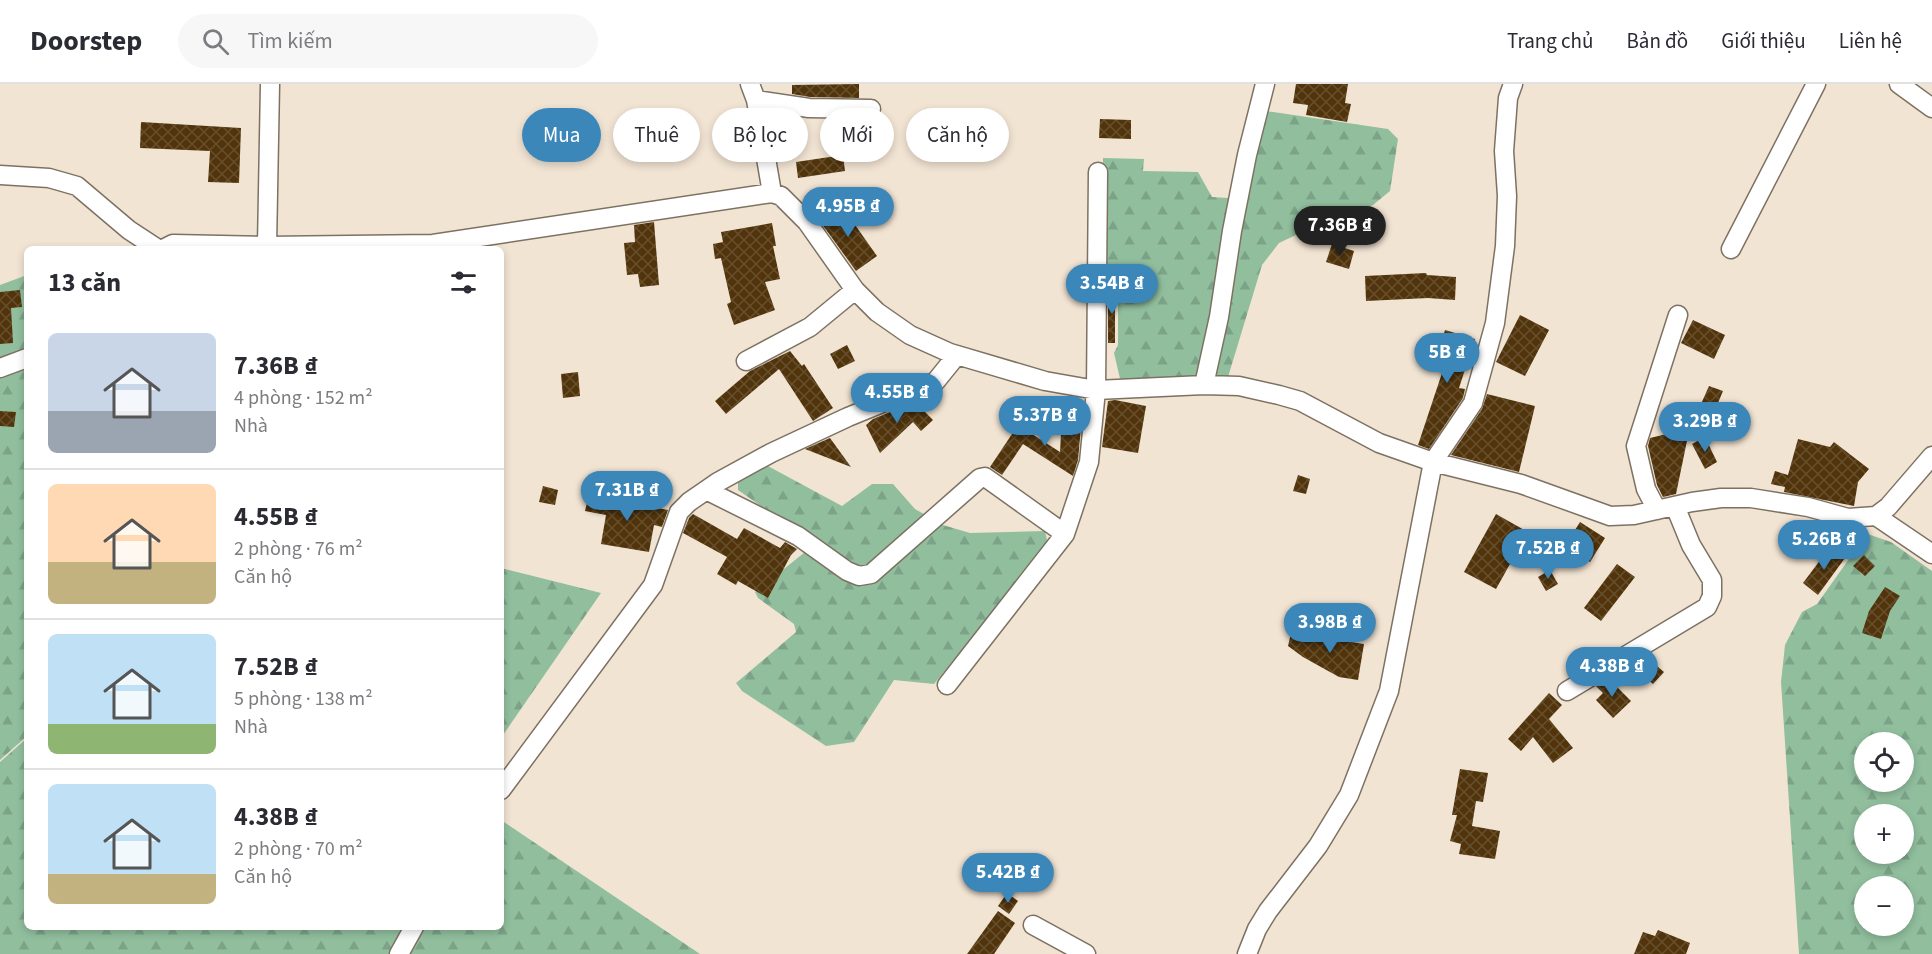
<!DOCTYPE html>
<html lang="vi">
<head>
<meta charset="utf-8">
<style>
	body { margin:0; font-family:"Source Sans 3",sans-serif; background:#f7f7f7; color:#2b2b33; height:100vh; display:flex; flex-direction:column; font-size:22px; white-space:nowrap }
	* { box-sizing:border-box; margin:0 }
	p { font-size:20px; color:#7c7c81 }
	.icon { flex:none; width:33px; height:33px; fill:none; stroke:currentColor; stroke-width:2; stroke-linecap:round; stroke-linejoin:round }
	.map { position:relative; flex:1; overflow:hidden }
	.drawer { position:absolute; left:24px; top:162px; width:480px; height:684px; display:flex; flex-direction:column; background:#fff; border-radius:9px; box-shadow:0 3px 9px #0003 }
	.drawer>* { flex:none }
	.top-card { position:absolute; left:522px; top:24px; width:570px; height:54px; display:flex; gap:12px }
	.tools { position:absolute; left:1854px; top:648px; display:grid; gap:12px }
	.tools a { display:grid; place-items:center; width:60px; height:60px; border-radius:50%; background:#fff; box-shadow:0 3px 9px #0003; font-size:30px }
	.price { position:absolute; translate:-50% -51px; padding:0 14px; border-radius:21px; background:#3b87ba; color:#fff; font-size:20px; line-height:39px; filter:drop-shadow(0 2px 3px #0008) }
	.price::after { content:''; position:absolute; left:50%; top:36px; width:18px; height:14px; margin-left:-9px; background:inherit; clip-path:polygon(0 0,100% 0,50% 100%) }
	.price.selected { background:#222; color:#fff }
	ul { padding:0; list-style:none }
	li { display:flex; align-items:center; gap:18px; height:150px; padding:0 24px }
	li+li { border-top:2px solid #e1e1e2 }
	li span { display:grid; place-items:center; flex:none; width:168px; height:120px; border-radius:9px; color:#555 }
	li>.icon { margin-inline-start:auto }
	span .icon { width:72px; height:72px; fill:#fffc; stroke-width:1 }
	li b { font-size:26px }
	h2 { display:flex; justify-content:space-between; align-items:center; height:72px; padding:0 24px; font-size:26px }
	.chip { padding:0 21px; border-radius:27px; background:#fff; box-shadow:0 3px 9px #0003; font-size:21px; line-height:54px }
	.chip.selected { background:#3b87ba; color:#fff }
	header { display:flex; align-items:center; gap:36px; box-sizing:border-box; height:84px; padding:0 30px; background:#fff; border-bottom:2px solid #e1e1e2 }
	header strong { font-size:28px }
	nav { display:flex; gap:33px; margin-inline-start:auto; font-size:21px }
	.search { width:420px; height:54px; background:#f7f7f7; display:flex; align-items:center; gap:15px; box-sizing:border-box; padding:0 21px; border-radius:33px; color:#7c7c81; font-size:22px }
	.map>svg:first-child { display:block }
	.forest { fill:url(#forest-firs); fill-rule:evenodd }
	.building { fill:url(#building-cross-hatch) }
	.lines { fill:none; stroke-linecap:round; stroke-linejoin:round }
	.street-casing { stroke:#7d7162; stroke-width:21 }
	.street { stroke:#fff; stroke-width:18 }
</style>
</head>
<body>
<header>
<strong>Doorstep</strong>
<div class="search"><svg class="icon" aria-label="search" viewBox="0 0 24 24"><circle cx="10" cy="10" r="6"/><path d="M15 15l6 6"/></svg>Tìm kiếm</div>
<nav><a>Trang chủ</a><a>Bản đồ</a><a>Giới thiệu</a><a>Liên hệ</a></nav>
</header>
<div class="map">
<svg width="1932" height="870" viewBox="0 0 1932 870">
	<defs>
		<pattern id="forest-firs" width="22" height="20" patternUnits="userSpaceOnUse" patternTransform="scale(1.5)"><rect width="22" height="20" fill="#91bf9e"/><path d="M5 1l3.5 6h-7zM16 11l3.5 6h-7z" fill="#7ca387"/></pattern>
		<pattern id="building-cross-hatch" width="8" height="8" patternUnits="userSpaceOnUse" patternTransform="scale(1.5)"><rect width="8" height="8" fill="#51340b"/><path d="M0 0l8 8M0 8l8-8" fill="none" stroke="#664f2d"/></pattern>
	</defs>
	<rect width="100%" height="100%" fill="#f2e4d3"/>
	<!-- forest -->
	<path class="forest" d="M1266,27l122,18 10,10 -8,52 -17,14 -75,29 -19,9 -17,22 -34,112 -107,6 -7,-30 4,-8v-61l-3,-3 -10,2 -2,-3v-122l41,1 -1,12 55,1 14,25 32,2z
		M27,191v461l-27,24v-475z
		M766,381l76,41 30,-22h21l22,25 28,16 27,8 75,-2 3,14 -114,139 -40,-4 -40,62 -28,4 -84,-55 -6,-8 60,-51 -2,-8 -36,-26 -3,-6 50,-40v-15l-67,-47v-11z
		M1856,446l35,12 41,29v383h-133l-18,-272 4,-37 17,-33 15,-8 32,-45 -5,-12 4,-13zM1864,658h40v40h-40zM1864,730h40v40h-40zM1864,802h40v40h-40z
		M501,484l100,25 -100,145z
		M27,654v189h474v-107l199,134h-700v-192z"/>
	<!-- building -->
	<path class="building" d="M859,0v14l-49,-1 -18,-3v-9z
		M1296,0h52l-3,19 6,1 -4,18 -41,-7 2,-10 -15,-2z
		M1100,35l31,1v19l-32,-1z
		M141,38l100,6 -2,55 -31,-1 2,-31 -70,-3z
		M843,71l2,16 -47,7 -2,-16z
		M841,121l36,51 -21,15 -37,-51z
		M654,138l5,63 -19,2 -2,-13 -11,1 -3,-32 11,-1 -1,-17z
		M772,139l4,23h-3l7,33 -15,3 10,28 -41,15 -7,-21 4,-2 -10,-44 -6,1 -2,-15 10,-2 -2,-10z
		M1332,160l22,7 -5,18 -23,-7z
		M1426,189l1,2 29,2 -1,23 -27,-2 -62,3 -1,-25z
		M1108,202h7v57h-7z
		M20,206l2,17 -11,1 2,35 -13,1v-52z
		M1520,231l29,15 -24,46 -29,-14z
		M1693,236l32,15 -11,24 -33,-16z
		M1445,246l30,9 -16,49 6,1 -2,9 -34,51 -11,-4 25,-75 -10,-3z
		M847,261l8,16 -17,8 -8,-15z
		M790,267l12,15 2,-2 29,44 -20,13 -34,-52 -53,45 -11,-13 35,-30z
		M578,288l2,24 -17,2 -2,-24z
		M1709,302l14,5 -8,19 -14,-6z
		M1487,310l48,12 -16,66 -68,-17 31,-46z
		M1115,316l31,6 -8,47 -36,-6 6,-46z
		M915,318l18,18 -12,11 -8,-9 -33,31 -14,-28 7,-6z
		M1689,323l6,10 -6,21 -1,-2 -12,58 -13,3 -6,-12 -9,-39 2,-8 25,-6v-22z
		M0,327l16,1 -2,15 -14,-1z
		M1062,331l20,1 -4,44 -5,16 -50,-32 -21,31 -12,-8 28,-42 42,27z
		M1705,353l12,25 -12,7 -13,-25z
		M830,354l21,29 -46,-18z
		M1798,355l32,8 4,-5 35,27 -11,13 -4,24 -70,-14 1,-5 -14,-3 4,-13 13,4z
		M1298,391l12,4 -4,15 -13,-3z
		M543,402l15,4 -3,15 -16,-3z
		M589,410l79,16 -6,17 -8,-2 -5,27 -48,-8 5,-29 -21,-4z
		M693,430l44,25 7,-11 36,20 5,-6 12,7 -6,6 -23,43 -30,-17 -2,4 -19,-11 10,-17 -44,-24 6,-15z
		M1496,430l32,18 -32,57 -32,-17z
		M1580,438l25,16 -15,24 -25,-16z
		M1830,463l15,11 -27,37 -15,-12z
		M1864,471l11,11 -10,10 -12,-10z
		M1617,480l18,13 -34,44 -17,-13z
		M1550,486l8,14 -12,7 -8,-14z
		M1885,503l15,9 -10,15 -9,28 -19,-6 7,-22z
		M1291,549l73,11 -6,36 -19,-3 -36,-20 -15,-11z
		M1646,573l18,15 -11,12 -21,-19z
		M1609,595l22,22 -18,17 -17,-18 7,-7 -7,-7z
		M1549,609l13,12 -13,14 24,29 -20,15 -20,-26 -12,14 -13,-12z
		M1460,685l28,4 -5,29 -7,-1 -4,25 28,5 -5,28 -36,-5 2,-10 -11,-3 7,-26h-5z
		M1007,809l11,8 -9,13 -11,-8z
		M998,827l17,12 -21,31h-27z
		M1658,846l32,13 -4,11h-52l9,-22 12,4z"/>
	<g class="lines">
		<!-- street casing -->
		<g class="street-casing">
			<path id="street" d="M750,0l6,16 16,93 9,3 26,26 48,68 22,22 33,23 40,18 95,28 51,9 108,-5 35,1 40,9 21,6 79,42 54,19 88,22 89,32 24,-1 58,-13 29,-4h30l57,9 40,11 28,-2 12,-9 44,-51
				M1899,0l33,24
				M756,16l53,8 62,1
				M0,91l49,3 28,8 52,44 29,19
				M267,162l3,-162
				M163,165l10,-5 94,2 166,-2 339,-51
				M1731,165l85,-165
				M746,277l64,-34 45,-37
				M0,284l27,-10
				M1204,301l15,-68 13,-86 15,-76 18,-71
				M706,406l92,46 49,35 12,5 12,-2 109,-96 5,-1 80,57
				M1657,426l-11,-21 -10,-43 42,-131
				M1876,432l56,38
				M947,601l118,-151 24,-72 7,-72 2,-218
				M1567,607l140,-84 5,-11v-16l-21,-35 -16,-39
				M501,706l152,-205 26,-73 10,-10 29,-20 53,-29 77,-36 88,-36 21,-26
				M1033,841l53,29
				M399,870l15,-27
				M1247,870l10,-25 11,-18 50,-65 31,-51 40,-104 44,-229 40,-59 22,-80 10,-77 2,-50 -3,-45 4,-53 5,-14"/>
		</g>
		<!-- street -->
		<use href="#street" class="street"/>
	</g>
</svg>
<div class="tools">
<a><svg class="icon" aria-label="locate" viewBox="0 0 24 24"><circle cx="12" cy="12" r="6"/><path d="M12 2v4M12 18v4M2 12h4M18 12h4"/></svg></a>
<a>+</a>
<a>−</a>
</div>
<b class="price" style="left:848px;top:154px">4.95B ₫</b>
<b class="price selected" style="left:1340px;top:173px">7.36B ₫</b>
<b class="price" style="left:1112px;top:231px">3.54B ₫</b>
<b class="price" style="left:1447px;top:300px">5B ₫</b>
<b class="price" style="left:897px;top:340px">4.55B ₫</b>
<b class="price" style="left:1045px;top:363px">5.37B ₫</b>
<b class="price" style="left:1705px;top:369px">3.29B ₫</b>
<b class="price" style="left:627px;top:438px">7.31B ₫</b>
<b class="price" style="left:1824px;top:487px">5.26B ₫</b>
<b class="price" style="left:1548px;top:496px">7.52B ₫</b>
<b class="price" style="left:1330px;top:570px">3.98B ₫</b>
<b class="price" style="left:1612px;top:614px">4.38B ₫</b>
<b class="price" style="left:1008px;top:820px">5.42B ₫</b>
<div class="top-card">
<a class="chip selected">Mua</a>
<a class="chip">Thuê</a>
<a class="chip">Bộ lọc</a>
<a class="chip">Mới</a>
<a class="chip">Căn hộ</a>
</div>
<section class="drawer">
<h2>13 căn<svg class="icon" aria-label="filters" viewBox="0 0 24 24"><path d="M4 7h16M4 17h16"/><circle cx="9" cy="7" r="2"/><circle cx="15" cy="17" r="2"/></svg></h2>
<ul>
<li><span style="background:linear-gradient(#c9d6e8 65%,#9aa5b1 0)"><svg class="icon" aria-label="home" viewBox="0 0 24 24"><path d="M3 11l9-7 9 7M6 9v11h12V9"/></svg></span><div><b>7.36B ₫</b><p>4 phòng · 152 m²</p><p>Nhà</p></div></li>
<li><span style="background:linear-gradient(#ffd9b3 65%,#c2b280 0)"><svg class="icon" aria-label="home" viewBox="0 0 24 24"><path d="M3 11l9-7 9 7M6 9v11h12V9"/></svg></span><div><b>4.55B ₫</b><p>2 phòng · 76 m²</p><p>Căn hộ</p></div></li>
<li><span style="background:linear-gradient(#bfe0f5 75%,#8fb573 0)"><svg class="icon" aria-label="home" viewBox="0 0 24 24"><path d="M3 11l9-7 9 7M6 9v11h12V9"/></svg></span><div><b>7.52B ₫</b><p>5 phòng · 138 m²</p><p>Nhà</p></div></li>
<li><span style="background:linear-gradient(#bfe0f5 75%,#c2b280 0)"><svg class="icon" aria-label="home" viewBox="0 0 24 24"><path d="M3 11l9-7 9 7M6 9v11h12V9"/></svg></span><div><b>4.38B ₫</b><p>2 phòng · 70 m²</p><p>Căn hộ</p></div></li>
</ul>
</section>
</div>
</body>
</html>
